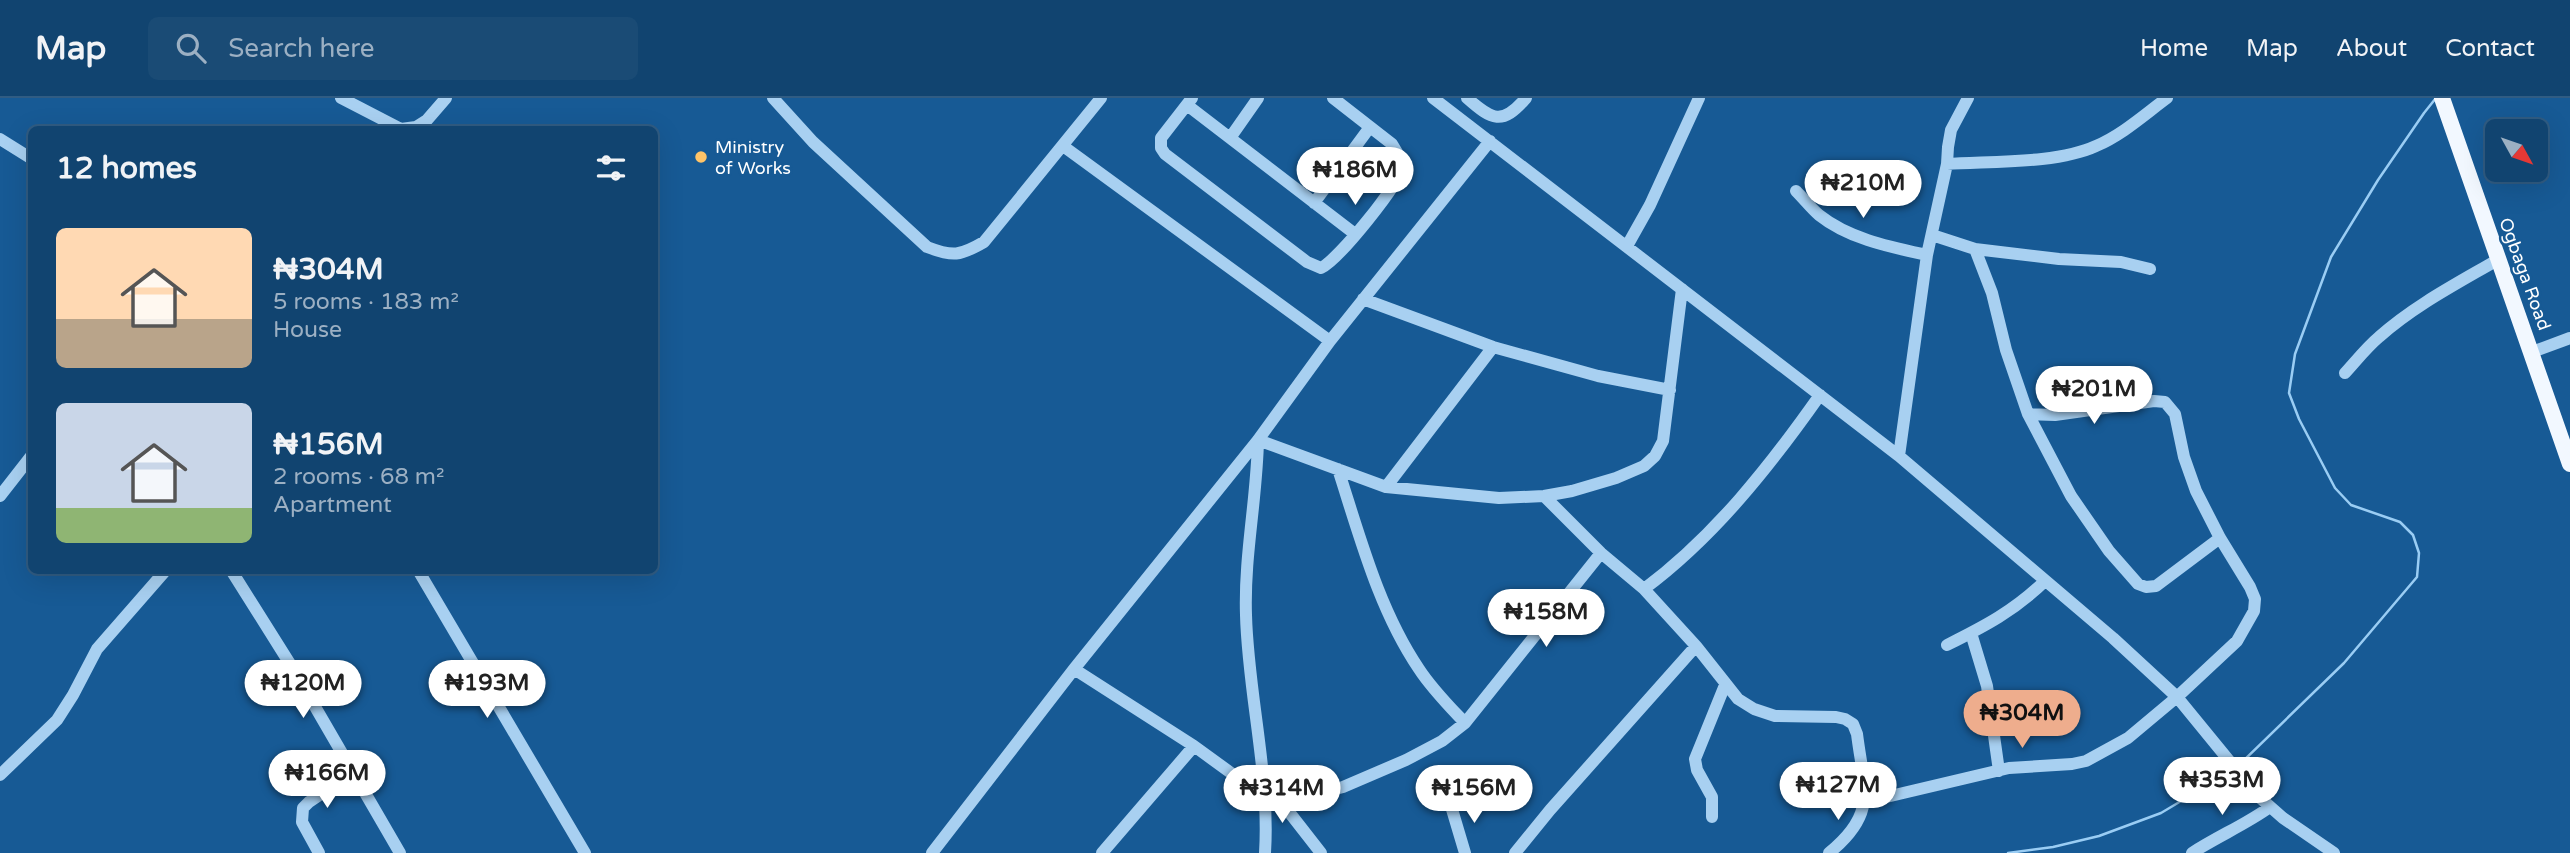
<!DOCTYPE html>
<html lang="en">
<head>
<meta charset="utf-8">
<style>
	body { margin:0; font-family:"Varela Round",sans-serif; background:#1a4b75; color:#f1f3f6; height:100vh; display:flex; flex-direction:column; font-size:26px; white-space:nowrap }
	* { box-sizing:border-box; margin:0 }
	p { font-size:23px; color:#9cb0c3 }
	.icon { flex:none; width:38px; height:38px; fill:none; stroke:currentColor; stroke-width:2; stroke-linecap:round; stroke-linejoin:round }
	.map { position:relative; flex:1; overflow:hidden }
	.panel { position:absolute; left:28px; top:28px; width:630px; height:448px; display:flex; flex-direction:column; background:#114470; border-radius:10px; box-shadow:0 7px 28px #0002,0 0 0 2px #305c83 }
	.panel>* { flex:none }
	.needle { width:46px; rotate:130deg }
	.fabs { position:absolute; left:2485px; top:21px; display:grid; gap:14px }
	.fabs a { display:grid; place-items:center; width:63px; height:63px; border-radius:10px; background:#114470; box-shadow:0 7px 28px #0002,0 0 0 2px #305c83; font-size:35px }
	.price { position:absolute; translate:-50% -60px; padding:0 16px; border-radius:24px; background:#fff; color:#222; font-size:23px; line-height:46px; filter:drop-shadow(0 2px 4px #0008) }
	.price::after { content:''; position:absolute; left:50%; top:42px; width:21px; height:16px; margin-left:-10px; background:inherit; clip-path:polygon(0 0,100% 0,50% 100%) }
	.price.current { background:#eead8d; color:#111 }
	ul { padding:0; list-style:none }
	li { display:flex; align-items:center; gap:21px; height:175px; padding:0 28px }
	li span { display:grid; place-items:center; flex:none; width:196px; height:140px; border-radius:10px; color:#555 }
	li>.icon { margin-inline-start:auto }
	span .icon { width:84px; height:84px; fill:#fffc; stroke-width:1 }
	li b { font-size:30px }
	h2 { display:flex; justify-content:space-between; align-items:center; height:84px; padding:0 28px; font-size:30px }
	header { display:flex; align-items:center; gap:42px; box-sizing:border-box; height:98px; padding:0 35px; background:#114470; border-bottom:2px solid #305c83 }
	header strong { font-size:33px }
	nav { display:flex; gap:38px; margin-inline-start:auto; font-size:24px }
	.search { width:490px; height:63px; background:#1a4b75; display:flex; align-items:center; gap:18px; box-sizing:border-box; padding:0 24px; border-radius:10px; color:#9cb0c3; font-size:26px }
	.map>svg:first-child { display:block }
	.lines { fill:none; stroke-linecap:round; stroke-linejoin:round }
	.stream { stroke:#9acdf4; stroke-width:2.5 }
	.minor { stroke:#a8d0f1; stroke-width:12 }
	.major { stroke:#f2f8ff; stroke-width:16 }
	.poi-dot { fill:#ffc468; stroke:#175a95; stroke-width:2.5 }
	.labels { text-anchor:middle; stroke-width:5; stroke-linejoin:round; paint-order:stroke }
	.poi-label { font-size:18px; fill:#fff; stroke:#175a95; text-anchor:start }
	.street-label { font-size:18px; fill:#fff; stroke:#175a95 }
</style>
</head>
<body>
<header>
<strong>Map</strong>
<div class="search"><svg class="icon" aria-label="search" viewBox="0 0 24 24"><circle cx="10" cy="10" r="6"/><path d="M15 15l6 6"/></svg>Search here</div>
<nav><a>Home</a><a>Map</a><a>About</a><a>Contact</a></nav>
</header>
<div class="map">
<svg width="2570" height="755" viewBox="0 0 2570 755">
	<rect width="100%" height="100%" fill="#175a95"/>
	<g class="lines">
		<!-- stream -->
		<path class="stream" d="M2238,668l106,-103 73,-86 2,-24 -6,-18 -13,-13 -49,-17 -16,-17 -36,-69 -10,-26 6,-39 36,-97 47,-77 46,-67 12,-15
			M2008,755l45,-6 46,-11 62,-23 72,-43"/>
		<!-- minor -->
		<path class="minor" d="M341,0l60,31 15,-2 11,-7 19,-22
			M773,0l40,44 114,105c26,10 33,9 57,-5l117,-144
			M1192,0l-31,40v10l4,6 142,108 14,6c18,-9 79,-84 83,-104l-12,-20 -59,-46
			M1433,0l466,358 214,182 64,59 81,99 25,22 51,35
			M1467,0c25,22 35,28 59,0
			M1187,7l168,129
			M1230,40l28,-40
			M0,41l32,20
			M1063,48l267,195
			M1947,66c43,-3 110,0 149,-18 26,-11 48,-31 71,-48
			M1796,93c8,8 15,17 23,24 30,24 71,32 108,40
			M1314,105l56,-76
			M1932,137l43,14 84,10 62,3 29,7
			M1627,148l23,-41 49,-107
			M1975,151l17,44 14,57 22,64 43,82 38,55 29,33 8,3 10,-1 64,-48
			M1363,201l130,48 105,29 72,14
			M2532,254l38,-14
			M2345,275c11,-12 22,-26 34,-36 36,-32 79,-54 120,-78
			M1899,358l28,-201 20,-91 1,-17 3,-17 17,-32
			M1338,371c22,68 41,141 81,200 13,20 30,37 46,54
			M1386,389l107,-140
			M0,398l32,-41
			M1544,398l57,57 43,36c70,-52 126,-123 176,-194
			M231,472l61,97 108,186
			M418,472l167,283
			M1644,491l52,57 42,53 16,10 21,7 61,1 9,2 8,5 4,10c7,56 21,79 -28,119
			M1971,535l16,53 12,85
			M1947,547c38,-19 67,-34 98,-64
			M1074,571l120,77 70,51 18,6 61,-16 63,-27 36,-19 23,-18 136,-170
			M0,677l57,-55 16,-25 24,-46 69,-79
			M1865,704l144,-34 63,-4 14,-3 42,-23 49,-41 60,-56 17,-30 1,-12 -5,-12 -30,-49 -24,-47 -12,-34 -9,-43 -10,-12 -11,-1 -99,14 -27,-1
			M1282,705l39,50
			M1451,708l14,47
			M1712,719v-20l-15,-27 -2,-11 30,-74
			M319,755l-17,-31 1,-14 6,-6 43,-29
			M932,755l142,-184 184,-229 72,-99 160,-200
			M1102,755l92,-107
			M1265,755c5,-80 -17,-159 -19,-238 -2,-59 11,-117 12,-175l128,47 113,11 45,-2 28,-5 44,-13 28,-12 11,-10 8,-15 19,-152
			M1515,755l35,-43 146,-164
			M2192,755c26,-17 53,-28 78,-46"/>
		<!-- major -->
		<path class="major" d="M2442,0l128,366"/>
	</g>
	<!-- markers -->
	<circle class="poi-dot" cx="701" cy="59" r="7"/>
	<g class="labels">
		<!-- poi labels -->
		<g class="poi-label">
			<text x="715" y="55">Ministry<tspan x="715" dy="21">of Works</tspan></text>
		</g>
		<!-- street labels -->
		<g class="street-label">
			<text transform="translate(2525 176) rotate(70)" y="6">Ogbaga Road</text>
		</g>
	</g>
</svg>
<div class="fabs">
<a><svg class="needle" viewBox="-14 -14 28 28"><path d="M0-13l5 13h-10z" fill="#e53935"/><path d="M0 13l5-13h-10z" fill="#9cb0c3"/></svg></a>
</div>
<b class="price" style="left:1355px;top:109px">₦186M</b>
<b class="price" style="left:1863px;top:122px">₦210M</b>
<b class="price" style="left:2094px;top:328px">₦201M</b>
<b class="price" style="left:1546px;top:551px">₦158M</b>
<b class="price" style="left:303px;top:622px">₦120M</b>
<b class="price" style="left:487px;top:622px">₦193M</b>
<b class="price current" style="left:2022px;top:652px">₦304M</b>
<b class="price" style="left:327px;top:712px">₦166M</b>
<b class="price" style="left:2222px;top:719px">₦353M</b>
<b class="price" style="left:1838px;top:724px">₦127M</b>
<b class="price" style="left:1282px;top:727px">₦314M</b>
<b class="price" style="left:1474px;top:727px">₦156M</b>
<section class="panel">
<h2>12 homes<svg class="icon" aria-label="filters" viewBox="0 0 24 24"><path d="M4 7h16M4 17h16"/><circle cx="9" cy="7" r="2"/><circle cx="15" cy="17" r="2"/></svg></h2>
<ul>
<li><span style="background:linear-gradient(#ffd9b3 65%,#b9a48a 0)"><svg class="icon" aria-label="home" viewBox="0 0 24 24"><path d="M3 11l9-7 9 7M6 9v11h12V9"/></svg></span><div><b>₦304M</b><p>5 rooms · 183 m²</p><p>House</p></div></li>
<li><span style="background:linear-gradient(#c9d6e8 75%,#8fb573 0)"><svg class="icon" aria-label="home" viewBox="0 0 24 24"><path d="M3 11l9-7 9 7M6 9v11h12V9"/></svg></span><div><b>₦156M</b><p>2 rooms · 68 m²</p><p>Apartment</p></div></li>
</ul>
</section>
</div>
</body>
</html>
